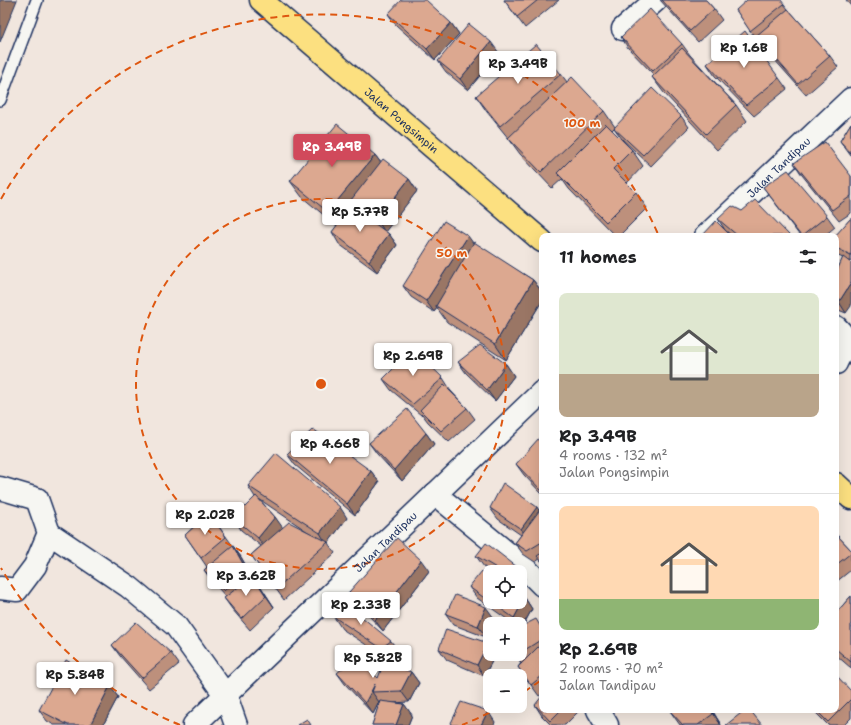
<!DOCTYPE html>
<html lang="en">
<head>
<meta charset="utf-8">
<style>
	body { margin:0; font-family:"Shantell Sans",sans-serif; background:#f6f6f6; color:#202124; height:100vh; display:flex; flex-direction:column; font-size:15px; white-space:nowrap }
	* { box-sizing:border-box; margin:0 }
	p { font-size:13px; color:#757577 }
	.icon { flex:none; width:22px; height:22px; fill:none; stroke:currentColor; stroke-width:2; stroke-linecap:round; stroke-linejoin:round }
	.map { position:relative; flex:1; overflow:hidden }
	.side { position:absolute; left:539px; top:233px; width:300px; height:480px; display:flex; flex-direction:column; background:#fff; border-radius:8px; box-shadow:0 4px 16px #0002 }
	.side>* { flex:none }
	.fabs { position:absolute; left:483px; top:565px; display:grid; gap:8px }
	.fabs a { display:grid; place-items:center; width:44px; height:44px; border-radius:8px; background:#fff; box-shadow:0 4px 16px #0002; font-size:20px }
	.price { position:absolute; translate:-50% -34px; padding:0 9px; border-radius:4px; background:#fff; color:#222; font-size:13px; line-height:26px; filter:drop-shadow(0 1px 2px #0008) }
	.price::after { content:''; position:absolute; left:50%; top:24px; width:12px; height:9px; margin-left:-6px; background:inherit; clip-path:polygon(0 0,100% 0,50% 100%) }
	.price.active { background:#d1495b; color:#fff }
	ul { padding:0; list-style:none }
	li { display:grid; align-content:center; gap:8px; height:212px; padding:0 20px }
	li+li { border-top:1px solid #e0e0e0 }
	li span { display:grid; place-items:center; height:124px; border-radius:8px; color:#555 }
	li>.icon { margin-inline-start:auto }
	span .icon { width:72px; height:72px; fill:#fffc; stroke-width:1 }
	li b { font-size:17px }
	h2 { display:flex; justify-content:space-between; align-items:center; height:48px; padding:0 20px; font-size:17px }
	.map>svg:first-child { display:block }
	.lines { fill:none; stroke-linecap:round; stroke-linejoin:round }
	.service-casing { stroke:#1b2f5e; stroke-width:14 }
	.minor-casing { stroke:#1b2f5e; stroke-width:25 }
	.tertiary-casing { stroke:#1b2f5e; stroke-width:25 }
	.primary-casing { stroke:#1b2f5e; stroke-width:25 }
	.service { stroke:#f6f6f2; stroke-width:11 }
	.minor { stroke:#f6f6f2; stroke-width:22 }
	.tertiary { stroke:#f6f6f2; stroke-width:22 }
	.primary { stroke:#fce080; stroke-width:22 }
	.wall { fill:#bd907c; stroke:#1b2f5e; fill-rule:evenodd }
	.shaded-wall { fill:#9a7665; stroke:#1b2f5e }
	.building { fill:#dca890; stroke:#1b2f5e }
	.ring { fill:none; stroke:#de5710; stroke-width:2; stroke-dasharray:7 5 }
	.labels { text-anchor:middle; stroke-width:3; stroke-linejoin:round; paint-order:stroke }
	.street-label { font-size:11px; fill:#1b2f5e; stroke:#f6f6f2 }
	.centre { fill:#de5710; stroke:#f6f6f2; stroke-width:2 }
	.ring-label { font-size:12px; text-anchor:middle; font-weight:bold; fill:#de5710; stroke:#f6f6f2; stroke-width:3; stroke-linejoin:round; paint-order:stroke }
</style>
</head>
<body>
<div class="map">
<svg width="851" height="725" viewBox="0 0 851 725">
	<rect width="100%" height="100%" fill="#f1e6de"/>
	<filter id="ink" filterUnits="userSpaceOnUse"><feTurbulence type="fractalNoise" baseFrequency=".025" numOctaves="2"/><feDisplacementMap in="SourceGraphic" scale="8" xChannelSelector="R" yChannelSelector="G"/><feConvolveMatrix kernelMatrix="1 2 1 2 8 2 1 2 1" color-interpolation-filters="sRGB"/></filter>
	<g filter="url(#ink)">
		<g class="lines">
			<!-- service casing -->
			<g class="service-casing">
				<path id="service" d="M0,100l37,-100"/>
			</g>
			<!-- minor casing -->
			<g class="minor-casing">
				<path id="minor" d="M623,29l33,-29
					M836,327c15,14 8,19 0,36
					M0,488l37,11 12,34 80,54 47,39 50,70 10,29
					M435,494l88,72 19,19
					M0,588l17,2 18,-24 14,-33
					M598,710l9,15"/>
			</g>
			<!-- tertiary casing -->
			<g class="tertiary-casing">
				<g id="tertiary">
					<path id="s1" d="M706,236l145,-137"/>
					<path id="s2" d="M194,725l348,-333"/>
				</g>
			</g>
			<!-- primary casing -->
			<g class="primary-casing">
				<g id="primary">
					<path id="s3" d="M261,0l281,241"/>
					<path d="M836,484l15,14"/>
				</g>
			</g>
			<!-- service -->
			<use href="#service" class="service"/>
			<!-- minor -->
			<use href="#minor" class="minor"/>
			<!-- tertiary -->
			<use href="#tertiary" class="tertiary"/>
			<!-- primary -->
			<use href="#primary" class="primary"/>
		</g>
		<!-- wall -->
		<path class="wall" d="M504,0h55l-34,28z
			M660,0h46l8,9 8,11 -24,22z
			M846,0h5v6z
			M784,4l4,5 42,47 8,11 -32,28 -42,-47 -4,-7 -2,1 -22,-32z
			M388,14l63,9 8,11 -24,26 -39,-35z
			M621,37l61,7 8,11 46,50 11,16 -30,29 -53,-57 -12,-16 2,-2 -26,-27z
			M499,53l-31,37 -22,-18 -8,-11z
			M707,64l72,14 8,11 -33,27 -39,-40z
			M561,74l6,8 37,29 11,16 -3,3 20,20 11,16 -16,17 9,9 11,16 -28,28h-4l-46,-47 -7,-10 -10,9 -32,-34 -11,-15 -22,-27 -11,-16z
			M681,116l8,11 -38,39 -29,-27 -8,-11z
			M851,123v33l-11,-15z
			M375,155l6,8 28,16 8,12 -32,40 4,3 8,11 -20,27 -38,-28 -7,-12 5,-6 -35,-29 -12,-16zM356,208l3,4 17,13 -21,-16z
			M794,163l57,13v37l-12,8 -37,-46z
			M763,187l64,29 8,11 -11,9h-24z
			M851,218v44l-3,-1 -2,52 -10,-4v-36l7,-15 -7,-3v-19z
			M718,219l72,17h-58l-7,-6z
			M473,243l60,37 9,12v9l-36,59 -59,-38 -10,-14 -3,4 -23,-15 -8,-11z
			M458,362l48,2 8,12 -19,25 -29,-28z
			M443,378l7,11v1l17,18 8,11 -26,23 -21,-20 -6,-8 -1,1 -30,-25 -8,-11z
			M426,433l8,11 -32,37 -25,-27 -8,-11z
			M542,440v54l-18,-19 -8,-11z
			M287,454l84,17 8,11 -24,33 -60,-50z
			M248,486l99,32 -19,25 7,10 -51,47 -33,-45 10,-9 -20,-16 -7,-12 21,-21zM259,499l52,35 -29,-6 -7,-11z
			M542,507v55l-2,-3 -5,3 -12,-8 -8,-11 6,-8 -23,-16 -8,-11 49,3z
			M209,513l32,44 11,19 9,11 13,20 -24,23 -18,-21 -8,-11 2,-1 -14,-16 -8,-11 3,-3 -22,-32z
			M836,534l15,16v20l-15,12z
			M476,556l41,11 8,11 -5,9v-15h-28l-8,-5z
			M429,571l-46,60 -26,-28 -8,-11z
			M490,576v26h30l5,-4 7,11 -9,17 19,2v66l-3,2 -21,-29 3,-4 -6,-9h5v-30h-6l-37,-26 -8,-11z
			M851,596v72l-15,-13v-42z
			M446,614l48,4 -8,19 -32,-12z
			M334,617l57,24 8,11 -11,7 -46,-30z
			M488,643l2,3v8h6l-12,22 -37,-16 -8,-11z
			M112,645l59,8 8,11 -30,25 -29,-33z
			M411,672l8,11 -10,19 -16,1 11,1 8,11 -4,10h-36l8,-23h-1l-6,12 -28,-30 -8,-11 41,5z
			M110,686l8,11 -15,28h-49l-7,-4 -8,-11z
			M851,691v27l-7,7h-16l-15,-15h23z
			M535,705l7,5h38l-15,15h-14l-9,-9z
			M672,710h40l9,15h-41l-10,-14z"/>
		<!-- shaded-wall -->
		<path class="shaded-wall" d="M0,0h17l-17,42z
			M451,23l8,11 -24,26 -8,-11z
			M491,42l8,11 -31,37 -8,-11z
			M375,155l12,16 -36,29 5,8 -16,20 -12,-16z
			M409,179l8,12 -32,41 -8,-12z
			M389,234l8,11 -20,27 -8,-11z
			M468,236l8,11 -40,59 1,2 -3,4 -8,-11z
			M533,280l9,12v9l-36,59 -11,-16z
			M851,283v23l-5,7 -7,-11z
			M506,364l8,12 -19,25 -8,-11z
			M426,433l8,11 -32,37 -8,-11z
			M371,471l8,11 -24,33 -8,-11z
			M340,507l7,11 -19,25v-1l-2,1 -6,-10z
			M537,507l5,8 -13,25 -8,-11z
			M275,517l8,11 -17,22 -8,-12z
			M233,546l8,11 13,24 -8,-12z
			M421,560l8,11 -46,60 -8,-11z
			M517,567l8,11 -5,9v-15h-6z
			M253,576l8,11 13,20 -8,-11z
			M525,598l7,11 -11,20 -1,-2v-3h-2l-4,-6z
			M486,607l8,11 -3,6h-1v3l-4,10 -8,-11z
			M488,643l2,3v8h6l-12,22 -7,-11z
			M411,672l8,11 -10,19 -8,-11z
			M375,684l-3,8 7,10 -6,12 -8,-11z
			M110,686l8,11 -15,28h-13z
			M404,704l8,11 -4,10h-12z
			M711,710h1l9,15z
			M488,711l7,11 -1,3h-13z"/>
		<!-- building -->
		<path class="building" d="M401,0h25l25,23 -24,26 -39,-35z
			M504,0h34l-21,17z
			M662,0h44l8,9 -24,22z
			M747,0h34l3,4 -34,27 -14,-21z
			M650,9l32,35 -29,27 -32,-34z
			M788,9l42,47 -32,28 -42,-48z
			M469,24l22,18 -31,37 -22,-18z
			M745,31l34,47 -33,27 -39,-41z
			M536,44l25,30 -61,52 -24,-30z
			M682,48l54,57 -30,29 -54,-57z
			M572,77l32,34 -63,61 -33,-34z
			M652,88l29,28 -38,39 -29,-27z
			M851,123v30l-11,-12z
			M337,124l38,31 -47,57 -38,-31z
			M606,124l26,26 -19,19 23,23 -30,30 -49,-49z
			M825,142l26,34v20l-19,14 -38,-47z
			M383,159l26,20 -32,41 -26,-20z
			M788,170l39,46 -25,20h-1l-38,-49z
			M755,200l35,36h-52l-20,-17 14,-13 10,5z
			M351,206l38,28 -20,27 -37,-29z
			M851,218v37l-15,-7v-12h-1z
			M444,221l24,15 -42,65 -23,-15z
			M716,221l15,15h-29z
			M474,242l59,38 -38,64 -59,-38z
			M843,257l8,6v20l-12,19 -3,-1v-28z
			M480,345l26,19 -19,26 -29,-28z
			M413,349l30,29 -30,26 -30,-25z
			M444,385l23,23 -26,23 -21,-21z
			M407,409l19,24 -32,37 -25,-27z
			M313,429l58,42 -24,33 -60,-50z
			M539,438l3,2v51l-26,-27z
			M276,453l64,54 -20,26 -72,-47z
			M503,483l34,24 -16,22 -31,-21z
			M256,496l19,21 -17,21 -24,-20z
			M542,507v35l-15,9 -12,-8z
			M209,513l17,24 -25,21 -16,-23z
			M289,522l39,20 -52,47 -25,-34z
			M836,534l15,16v3l-15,12z
			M397,538l24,22 -46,60 -26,-28z
			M486,543l31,24 -3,5h-11l-27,-16z
			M233,546l13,23 -22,22 -20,-21z
			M542,553v9l-5,-6z
			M482,571l8,5v26l-21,-15z
			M253,576l13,20 -24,23 -18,-21z
			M455,595l31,12 -8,19 -32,-12z
			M520,595l5,3 -11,20 -23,-16h29z
			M851,596v66l-15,-13v-36z
			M345,603l46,38 -10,7 -47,-31z
			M536,619l6,10v10l-22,14v-26z
			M136,622l35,31 -29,25 -30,-33z
			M446,629l42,14 -11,22 -38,-16z
			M542,643v33l-11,9 -13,-18z
			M356,657l22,21 6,-16 27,10 -10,19 -29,1 3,-8 -10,19 -28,-30z
			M66,660l44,26 -20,39h-22l-29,-15z
			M836,675l15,16v8l-23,23 -12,-12h20z
			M542,696v14h19l-11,11 -15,-16z
			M380,701l24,3 -8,21h-24z
			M461,702l27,9 -7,14h-31z
			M672,710h39l2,4 -15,11h-15l-13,-14z
			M745,710h5l12,15h-36z
			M307,719l4,6h-14z"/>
	</g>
	<!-- distance rings -->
	<g class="ring">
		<circle cx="321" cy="384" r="185"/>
		<path d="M540 681A369 369 0 0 1 522 693M500 707A369 369 0 0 1 462 725M180 725A369 369 0 0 1 1 568M1 199A369 369 0 0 1 658 234"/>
	</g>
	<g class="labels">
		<!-- street labels -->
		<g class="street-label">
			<text dy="4" stroke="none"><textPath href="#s3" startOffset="185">Jalan Pongsimpin</textPath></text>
			<text dy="4" stroke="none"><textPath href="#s1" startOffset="100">Jalan Tandipau</textPath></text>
			<text dy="4" stroke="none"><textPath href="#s2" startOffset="265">Jalan Tandipau</textPath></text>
		</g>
	</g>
	<circle cx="321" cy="384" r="6" class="centre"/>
	<g class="ring-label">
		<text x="582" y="127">100 m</text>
		<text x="452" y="257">50 m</text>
	</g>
</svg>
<div class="fabs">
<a><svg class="icon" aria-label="locate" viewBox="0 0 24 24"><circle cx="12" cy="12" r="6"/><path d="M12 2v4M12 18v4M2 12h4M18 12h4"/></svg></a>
<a>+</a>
<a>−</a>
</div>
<b class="price" style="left:744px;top:69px">Rp 1.6B</b>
<b class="price" style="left:518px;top:85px">Rp 3.49B</b>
<b class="price active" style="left:332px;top:168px">Rp 3.49B</b>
<b class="price" style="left:360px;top:233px">Rp 5.77B</b>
<b class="price" style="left:413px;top:377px">Rp 2.69B</b>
<b class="price" style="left:330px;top:465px">Rp 4.66B</b>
<b class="price" style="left:205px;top:536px">Rp 2.02B</b>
<b class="price" style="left:246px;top:597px">Rp 3.62B</b>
<b class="price" style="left:361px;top:626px">Rp 2.33B</b>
<b class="price" style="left:373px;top:679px">Rp 5.82B</b>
<b class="price" style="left:75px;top:696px">Rp 5.84B</b>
<section class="side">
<h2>11 homes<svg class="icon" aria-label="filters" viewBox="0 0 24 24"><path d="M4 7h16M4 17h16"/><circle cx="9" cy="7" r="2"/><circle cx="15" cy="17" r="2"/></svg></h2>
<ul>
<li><span style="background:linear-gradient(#dfe7d0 65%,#b9a48a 0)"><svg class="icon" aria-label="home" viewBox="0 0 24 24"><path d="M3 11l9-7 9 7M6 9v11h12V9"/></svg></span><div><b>Rp 3.49B</b><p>4 rooms · 132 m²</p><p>Jalan Pongsimpin</p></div></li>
<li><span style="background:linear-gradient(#ffd9b3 75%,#8fb573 0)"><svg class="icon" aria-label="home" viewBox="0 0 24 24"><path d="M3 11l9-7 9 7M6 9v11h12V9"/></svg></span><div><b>Rp 2.69B</b><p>2 rooms · 70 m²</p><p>Jalan Tandipau</p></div></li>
</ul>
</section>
</div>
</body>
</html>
